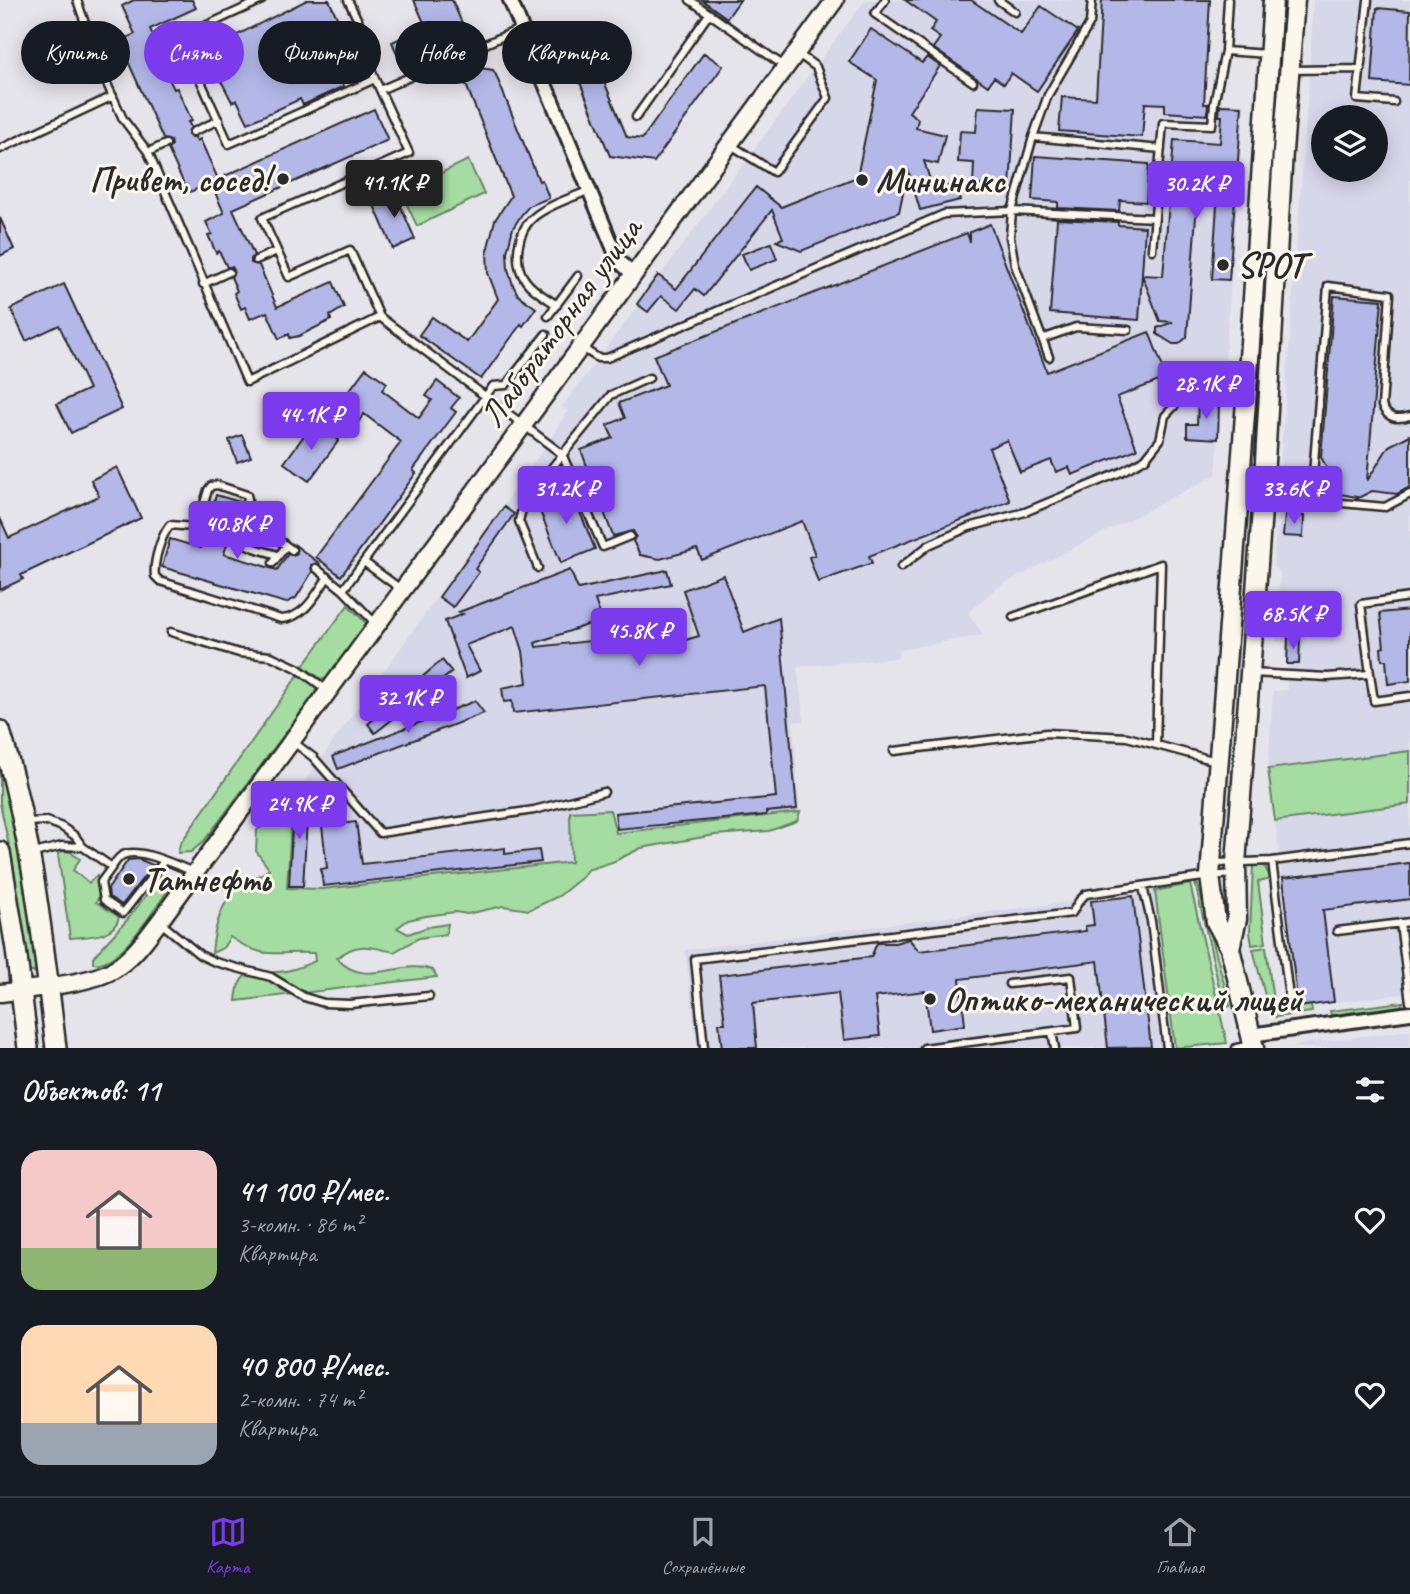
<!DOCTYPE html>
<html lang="ru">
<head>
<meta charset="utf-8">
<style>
	body { margin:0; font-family:Caveat,sans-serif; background:#20242c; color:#f1f3f6; height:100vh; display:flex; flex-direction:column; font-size:26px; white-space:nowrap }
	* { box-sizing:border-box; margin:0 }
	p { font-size:23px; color:#9ea1a6 }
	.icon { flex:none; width:38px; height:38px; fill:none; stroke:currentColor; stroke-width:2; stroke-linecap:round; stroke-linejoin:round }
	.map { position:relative; height:1048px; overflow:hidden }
	.panel { display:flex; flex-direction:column; background:#171b24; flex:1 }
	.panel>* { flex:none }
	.top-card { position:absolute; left:21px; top:21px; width:700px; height:63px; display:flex; gap:14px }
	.fabs { position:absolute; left:1311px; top:105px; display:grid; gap:14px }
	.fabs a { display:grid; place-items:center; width:77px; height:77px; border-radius:50%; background:#171b24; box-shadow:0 4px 18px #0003; font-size:35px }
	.price { position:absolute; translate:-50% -60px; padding:0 16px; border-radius:7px; background:#7c3aed; color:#fff; font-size:23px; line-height:46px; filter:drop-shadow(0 2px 4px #0008) }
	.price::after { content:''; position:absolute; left:50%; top:42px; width:21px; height:16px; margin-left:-10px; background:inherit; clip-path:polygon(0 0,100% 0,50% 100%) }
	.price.selected { background:#222; color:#fff }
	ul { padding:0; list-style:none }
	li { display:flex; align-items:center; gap:21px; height:175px; padding:0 21px }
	li span { display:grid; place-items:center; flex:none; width:196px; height:140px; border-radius:21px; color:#555 }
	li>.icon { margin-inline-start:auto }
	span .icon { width:84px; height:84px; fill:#fffc; stroke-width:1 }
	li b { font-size:30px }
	h2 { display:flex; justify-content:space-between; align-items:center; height:84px; padding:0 21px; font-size:30px }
	.chip { padding:0 24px; border-radius:32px; background:#171b24; box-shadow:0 4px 18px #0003; font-size:24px; line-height:63px }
	.chip.selected { background:#7c3aed; color:#fff }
	.tabs { display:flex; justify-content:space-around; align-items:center; height:98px; border-top:2px solid #363941; background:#171b24; font-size:19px; color:#9ea1a6 }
	.tabs a { display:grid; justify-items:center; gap:4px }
	.tabs .selected { color:#7c3aed }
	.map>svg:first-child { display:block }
	.built { fill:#d7d7ea; fill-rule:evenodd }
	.green { fill:#a4dca1; stroke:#688466; stroke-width:2 }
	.building { fill:#b4b8e9; stroke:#2b2b2b; stroke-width:2 }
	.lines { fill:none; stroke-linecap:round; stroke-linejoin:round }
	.service-casing { stroke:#2b2b2b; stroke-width:11 }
	.minor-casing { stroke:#2b2b2b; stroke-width:18 }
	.tertiary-casing { stroke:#2b2b2b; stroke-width:21 }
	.secondary-casing { stroke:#2b2b2b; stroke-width:23 }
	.primary-casing { stroke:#2b2b2b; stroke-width:24 }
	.service { stroke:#fbf7ec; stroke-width:6 }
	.minor { stroke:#fbf7ec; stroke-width:12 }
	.tertiary { stroke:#fbf7ec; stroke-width:16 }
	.secondary { stroke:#fbf7ec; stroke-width:18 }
	.primary { stroke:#fbf7ec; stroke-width:19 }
	.poi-dot { fill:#2b2b2b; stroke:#fbf7ec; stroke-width:2.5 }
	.labels { text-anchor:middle; stroke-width:6; stroke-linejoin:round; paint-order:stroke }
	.poi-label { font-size:35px; font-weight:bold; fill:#2b2b2b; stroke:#fbf7ec; text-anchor:start }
	.street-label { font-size:35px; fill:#2b2b2b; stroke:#fbf7ec }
</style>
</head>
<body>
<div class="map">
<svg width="1410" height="1048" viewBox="0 0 1410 1048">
	<rect width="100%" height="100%" fill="#e6e4eb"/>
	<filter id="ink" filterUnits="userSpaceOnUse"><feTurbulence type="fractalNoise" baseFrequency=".0143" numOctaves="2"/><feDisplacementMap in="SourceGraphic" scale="14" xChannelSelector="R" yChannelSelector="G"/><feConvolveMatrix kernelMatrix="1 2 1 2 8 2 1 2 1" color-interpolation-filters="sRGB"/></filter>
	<g filter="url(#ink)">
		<!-- built -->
		<path class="built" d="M865,0h345l-6,101 41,3 -29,371 -220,113 -28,25 15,22 -83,15 -2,8 -101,9 7,54 -11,1 7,90 -185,21 -45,-21 2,50 -250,27 -35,-1 5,-79 -3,-6 258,-359 20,-33 -5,-4z
			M1313,0h97v751l-142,18 5,-78 14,-1 1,-48h-12l4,-70 -7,-6 3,-38h3v-4l-3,-1 33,-447 12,1v-12l-11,-1zM1323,117h53v53h-53z
			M1410,804v189l-112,14 -23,-186z
			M1155,891l20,157h-478l-12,-98z
			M1410,1030v18h-122l20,-5z"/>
		<!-- green -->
		<path class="green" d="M468,160l16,34 -67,32 -16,-34z
			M348,605l21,21 -39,52 -9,1 -18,-13z
			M298,675l18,11 -1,8 -111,147 -13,11 -13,1 2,-9z
			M1410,751v53l-135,17 -7,-52z
			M0,765l16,62 18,120 1,26 -6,-2 -16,-106 -13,-62z
			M289,803l3,6 -5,79 35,1 249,-27 -1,-50 40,-2 6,23 184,-21 -3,9 -28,10 -54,4 -74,13 -26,13 -28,9 -6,8 -22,18 -30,14 -26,-4 -36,8 -12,-2 -29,4 -18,4 -11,8 11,6 20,-7 20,-3 -2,10 -27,4 -25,14c-24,-5 -37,-11 -57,6 27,32 63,0 96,12l4,7 -201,24c3,-35 17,-27 42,-29 14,-1 25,-6 37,-11l-1,-8c-38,-2 -49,8 -84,-16l-7,11 -11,5c2,-24 10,-58 33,-71 9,-6 16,-5 24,-13l-13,-18 1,-21 22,-14z
			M62,851l8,1 10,7 -7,11 16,13 8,-8 4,19 -5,8 23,15c-5,21 -31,19 -49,21l-12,-84z
			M1264,865l7,14 -13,3 8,61 -14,2 -2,-13 3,-66z
			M166,874l6,5 -1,7c-14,19 -52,83 -78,77v-6l34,-37 34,-44z
			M1195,883l3,2 32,121 -6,2z
			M1190,884l37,159 -52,5 -20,-157z
			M1266,947l8,62 37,-4 1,7 -36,5 -6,-2 -17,-66z
			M1403,1002l-2,4 -70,9 -1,-4z"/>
		<!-- building -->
		<path class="building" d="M134,0h58l4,8 -46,21 17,38 -3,2 10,20 3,-1 15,33 -4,1 3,5 -3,7 2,3h5l2,4 3,-2 18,40 156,-70 14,31 -155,69 21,46 -3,4v4l8,2 18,42 56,-25 11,25 -14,9 1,4 -32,16 -9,2 -1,-4 -10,5 -12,-27 -17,7 -5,-12 -4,2 -7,-16 3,-2 -6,-14 3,-7 -2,-3h-5l-8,-16 -3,2 -8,-18 4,-1 -6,-12 18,-9 -13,-30 -21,9 -3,-7 -2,1 -17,-37 4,-4 -1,-4 -8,-2 -41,-91 3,-1 -3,-7 13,-6 -13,-28z
			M307,0h22l29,63 -21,10 7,13 -41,19 -3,-6 -52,24 -11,-23 -5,2 -21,-41 7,-3 -5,-11z
			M414,0h38l16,37 -66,29 -10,-24 34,-15z
			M702,0h38l-13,18z
			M905,0h66l50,34 20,-28 37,25 -41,60 -26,-18 -7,11 -10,-7 -6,9 -55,-38 7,-10 -10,-7 6,-9z
			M1102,0h108l-6,104h4l-1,11 -42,-3v-8l-20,-1 -3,34 -83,-6 3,-34 34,2z
			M1377,8l33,3 -1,74 -37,-3z
			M871,29l51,34 5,-6 13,9 -31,46 9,7 -2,9 29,7 -7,29 -14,-3 9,28 23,-5 4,16 -40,10 -12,-41 -9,43 -98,39 -25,-10 7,-3 -11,-28 -68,86 -9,-7 -16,20 -18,-13 -13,16 -11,-8 21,-29 18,14 80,-102 25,20 76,-30 20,-97 -28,-18z
			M587,40l40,97 15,2 62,-86 19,13 -69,96 -44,-6 -44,-108z
			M480,68l13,2 3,5 43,106 3,-1 7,18 -20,8 -7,8 -9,14 -6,24 1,17 5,16 5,10 18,13 -13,18 -2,-2 -40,55 -62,-44 13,-18 35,25 31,-43 -10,-26 -1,-22 8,-31 16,-24 -49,-121z
			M1220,105l22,1 -13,174 -17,-1 6,-89 -20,-1 -11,148 -8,7h-6l-16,-10v-6l16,-6 -13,-1 -18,-46 21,1 11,-136 46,3 2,-27h-3z
			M978,107l37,2 -5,78 -37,-2 1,-22 -16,-1 2,-31 16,1z
			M1035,156l114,8 -3,38 -26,-2 -1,11 -61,-3v-6l-26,-2z
			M394,191l21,48 -22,10 -21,-48z
			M0,218l14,31 -14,7z
			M1057,219l61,3v3l27,2 -6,93 -89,-7z
			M990,224l57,148 102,-40 18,46 -50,19 20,52 -65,26 -3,-8 -13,5 -5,-12 -31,12 -13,-32 -18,8 21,53 -141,55 3,7 -54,19 -9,-25 6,-2 -13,-34 -100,39 -5,-11 -37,10 -20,-4 -7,-14 3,-5 -3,-5 -20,5 -32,-86 32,-12 -6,-13 18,-7 -6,-15 47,-18 -12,-29 313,-123 3,9v-10z
			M771,243l6,16 -28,11 -7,-16z
			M64,284l58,125 -51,24 -14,-29 32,-15 -30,-64 -33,16 -15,-32z
			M1334,296l48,4 -15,181 22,-35 21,-11v52l-13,7 -25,-3 -16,8 1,-2 -17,-3 -19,-37z
			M366,368l21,15 -5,7 37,28 13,-18 -6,-4 11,-15 22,17 -8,10 5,4 -43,58 3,3 -75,103 -25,-19 85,-115 -37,-28 -5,7 -21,-15z
			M1198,401h21l-1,38 -31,-2v-13h10z
			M314,422l25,18 -30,41 -25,-18z
			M242,435l9,22 -14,5 -8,-22z
			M117,467l24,51 -120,57 2,4 -23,11v-72l9,20 90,-42 -8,-16z
			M571,490l24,59 -34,14 -24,-59z
			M216,495l24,7 -16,52 53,16 11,-16 6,1 3,-2 -2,-8 24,18 -8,2 1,7 -16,26 -10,5 -124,-36 8,-28 31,9z
			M504,507l10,7 -39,55 4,3 -26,35 -14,-10z
			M1285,515l19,1 -1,21 -20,-1z
			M570,570l8,19 89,-19 4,14 -76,16 7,20 -67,23 1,4 127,-14 2,13 34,-10 -16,-46 40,-15 21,57 35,-14 18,191 -31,3v3l-149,14 -2,-16 161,-16 -11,-111 -252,27 -1,-12 -8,1 -2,-14 25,-5 -4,-32 -8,-25 -49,19 14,26 -14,7 -21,-57 18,-7 -4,-2z
			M1410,610v71l-22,3 -2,-24h-4l-1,-12 3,-1 -4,-34z
			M1288,638l12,1 -1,25h-12z
			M442,660l10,12 -77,61 -7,-9z
			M475,701l9,12 -146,56 -5,-13z
			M309,786l-6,100h-14l4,-77z
			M356,822l6,42 143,-16v6l34,-4 2,12 -218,24 -2,-17 6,-1 -5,-42z
			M138,859l15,6 -31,40 -13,-8 -1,-8 20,-29z
			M1410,863v36l-87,11 11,92 -36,5 -15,-129z
			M1133,896l18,151 -43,1 -10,-87 -138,18 5,46 -35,5 -5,-39 -50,6 5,39 -36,4 -6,-47 -85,10 4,45h-35l-3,-25h6l-6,-48 152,-18 6,-14h18l14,-4 10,12 167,-20 -1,-5 9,-1 -3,-24z"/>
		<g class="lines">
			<!-- service casing -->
			<g class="service-casing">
				<path id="service" d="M77,0l26,75 20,44 25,33 99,230 133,-65 182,137 41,93 27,-11
					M262,0l-81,37 48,107 146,-65 34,74 -147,65 27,59 61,-27 30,67
					M348,0l16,33 4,28 7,18
					M690,0l94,66
					M885,0l-10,14 98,68
					M998,0l17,12
					M1368,0l-11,99 37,3
					M1225,51l43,3
					M1290,70l71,-1
					M380,90l142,-62
					M636,117l73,-103
					M193,132l26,-12
					M1033,137l128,12
					M731,145l43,27 54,-74 -12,-31 -19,-14
					M0,149l113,-53
					M148,152l18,-8
					M1152,250l11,-127 49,2 2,-21 11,-53 3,-51
					M256,260l21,-9
					M203,284l26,-12
					M557,305c-10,-7 -24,-14 -31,-24 -14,-18 -9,-51 9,-65 15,-12 37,-18 55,-26
					M548,316l30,-40
					M1042,339l34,-12 52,3
					M582,348l16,10h9l337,-144 68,-3 143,7
					M1049,357l-34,-92 -5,-28 2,-26 21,-74 15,-42 42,-72 2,-23
					M1265,496l120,11 25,-13
					M1311,500l17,-214 62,8 -8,112c6,13 15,14 28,10
					M244,514l48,36
					M278,555c-46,-13 -43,-11 -30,-56l-1,-4 -30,-10 -6,1 -3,4 -10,33 -4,4 -24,-2c-9,11 -17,37 -15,51l5,5 121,38c24,-1 35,-25 47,-42
					M364,562l38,28
					M273,563l13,-17
					M901,567l28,-22 40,-18 56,-15 96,-40 24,-13 15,-19 5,-24 15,-16 46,-13 19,1
					M316,568l27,22 32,33
					M538,568l-19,-47 5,-19 87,-107 38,-17
					M343,590l150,-204 13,-1 40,-51
					M1013,617l148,-53 -5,181
					M171,632l68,21 32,3 26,12 30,22
					M1251,673l76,4 43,-3 4,27 36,-5
					M1370,674l-9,-70 49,-7
					M292,741l21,16 67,76 154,-23 70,-18
					M894,751l153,-18 80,4 89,24
					M27,822l20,-1 15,6 13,9 8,11 29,20c3,-4 6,-10 11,-12 17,-8 54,11 71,17
					M34,853l28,-7 21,1
					M1272,861l18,144
					M1214,863l58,-2 138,-18
					M112,867l-11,15 3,18 19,13 41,-52
					M1143,887l8,34 16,127
					M161,923l39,32 15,7 56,15 33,20 20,6 26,1 79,-8
					M1400,923l10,79
					M1337,931l73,-9
					M1052,1032l3,16
					M704,1048l-9,-89 377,-46 7,-12 7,-7 124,-18 23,-2
					M924,1048l153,-20 -6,-51 -62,7
					M1236,1048l15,-3"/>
			</g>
			<!-- minor casing -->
			<g class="minor-casing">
				<path id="minor" d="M510,0l105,252 5,10 14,13
					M1250,1035l160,-22"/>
			</g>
			<!-- tertiary casing -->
			<g class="tertiary-casing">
				<path id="tertiary" d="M0,993c30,-4 89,-9 113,-23 19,-11 33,-31 46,-48l676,-922"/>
			</g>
			<!-- secondary casing -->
			<g class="secondary-casing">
				<path id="secondary" d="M1230,948l7,-29 -1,-55 27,-368 20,-345 12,-151
					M1254,1048l-24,-100 -14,-26 -6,-46 37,-488 26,-388"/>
			</g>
			<!-- primary casing -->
			<g class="primary-casing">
				<path id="primary" d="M0,731c32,103 43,210 56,317
					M0,852l16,97 12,99"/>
			</g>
			<!-- service -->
			<use href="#service" class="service"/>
			<!-- minor -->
			<use href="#minor" class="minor"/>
			<!-- tertiary -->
			<use href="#tertiary" class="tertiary"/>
			<!-- secondary -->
			<use href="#secondary" class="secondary"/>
			<!-- primary -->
			<use href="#primary" class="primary"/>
		</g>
	</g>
	<!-- markers -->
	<g class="poi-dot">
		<circle cx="283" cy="179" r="7"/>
		<circle cx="862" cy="180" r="7"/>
		<circle cx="1223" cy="265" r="7"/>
		<circle cx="129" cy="879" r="7"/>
		<circle cx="930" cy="999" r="7"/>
	</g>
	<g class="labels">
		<!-- poi labels -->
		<g class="poi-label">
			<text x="269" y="191" text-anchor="end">Привет, сосед!</text>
			<text x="876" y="192">Мининакс</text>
			<text x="1237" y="277">SPOT</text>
			<text x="143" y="891">Татнефть</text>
			<text x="944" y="1011">Оптико-механический лицей</text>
		</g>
		<!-- street labels -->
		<g class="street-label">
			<text transform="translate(560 322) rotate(-54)" y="12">Лабораторная улица</text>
		</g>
	</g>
</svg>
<div class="fabs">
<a><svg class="icon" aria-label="layers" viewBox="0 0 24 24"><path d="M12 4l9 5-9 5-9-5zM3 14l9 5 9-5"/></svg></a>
</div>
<b class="price selected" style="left:394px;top:220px">41.1K ₽</b>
<b class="price" style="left:1196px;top:221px">30.2K ₽</b>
<b class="price" style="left:1206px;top:421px">28.1K ₽</b>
<b class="price" style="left:311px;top:452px">44.1K ₽</b>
<b class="price" style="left:566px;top:526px">31.2K ₽</b>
<b class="price" style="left:1294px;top:526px">33.6K ₽</b>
<b class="price" style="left:237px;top:561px">40.8K ₽</b>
<b class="price" style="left:1293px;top:651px">68.5K ₽</b>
<b class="price" style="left:639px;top:668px">45.8K ₽</b>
<b class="price" style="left:408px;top:735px">32.1K ₽</b>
<b class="price" style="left:299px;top:841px">24.9K ₽</b>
<div class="top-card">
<a class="chip">Купить</a>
<a class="chip selected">Снять</a>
<a class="chip">Фильтры</a>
<a class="chip">Новое</a>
<a class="chip">Квартира</a>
</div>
</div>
<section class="panel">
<h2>Объектов: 11<svg class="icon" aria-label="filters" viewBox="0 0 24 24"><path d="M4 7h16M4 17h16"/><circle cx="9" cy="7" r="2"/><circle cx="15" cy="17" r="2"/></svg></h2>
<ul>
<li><span style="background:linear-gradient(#f6c9c9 70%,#8fb573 0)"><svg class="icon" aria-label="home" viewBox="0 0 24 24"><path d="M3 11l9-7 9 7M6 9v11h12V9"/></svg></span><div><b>41 100 ₽/мес.</b><p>3-комн. · 86 m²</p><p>Квартира</p></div><svg class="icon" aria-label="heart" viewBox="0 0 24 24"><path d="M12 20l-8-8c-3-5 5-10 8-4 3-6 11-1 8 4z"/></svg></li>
<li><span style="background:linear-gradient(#ffd9b3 70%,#9aa5b1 0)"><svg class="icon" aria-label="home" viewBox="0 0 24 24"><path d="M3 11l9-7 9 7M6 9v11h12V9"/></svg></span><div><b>40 800 ₽/мес.</b><p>2-комн. · 74 m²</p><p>Квартира</p></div><svg class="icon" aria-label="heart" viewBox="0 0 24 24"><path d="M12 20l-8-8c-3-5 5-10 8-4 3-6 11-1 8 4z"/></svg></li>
</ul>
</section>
<nav class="tabs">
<a class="selected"><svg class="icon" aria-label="map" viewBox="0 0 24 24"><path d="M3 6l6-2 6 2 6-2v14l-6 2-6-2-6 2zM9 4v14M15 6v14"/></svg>Карта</a>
<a><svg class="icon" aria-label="saved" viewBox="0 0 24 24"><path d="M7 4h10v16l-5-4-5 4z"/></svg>Сохранённые</a>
<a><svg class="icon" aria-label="home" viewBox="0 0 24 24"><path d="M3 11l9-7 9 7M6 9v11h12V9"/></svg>Главная</a>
</nav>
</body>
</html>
